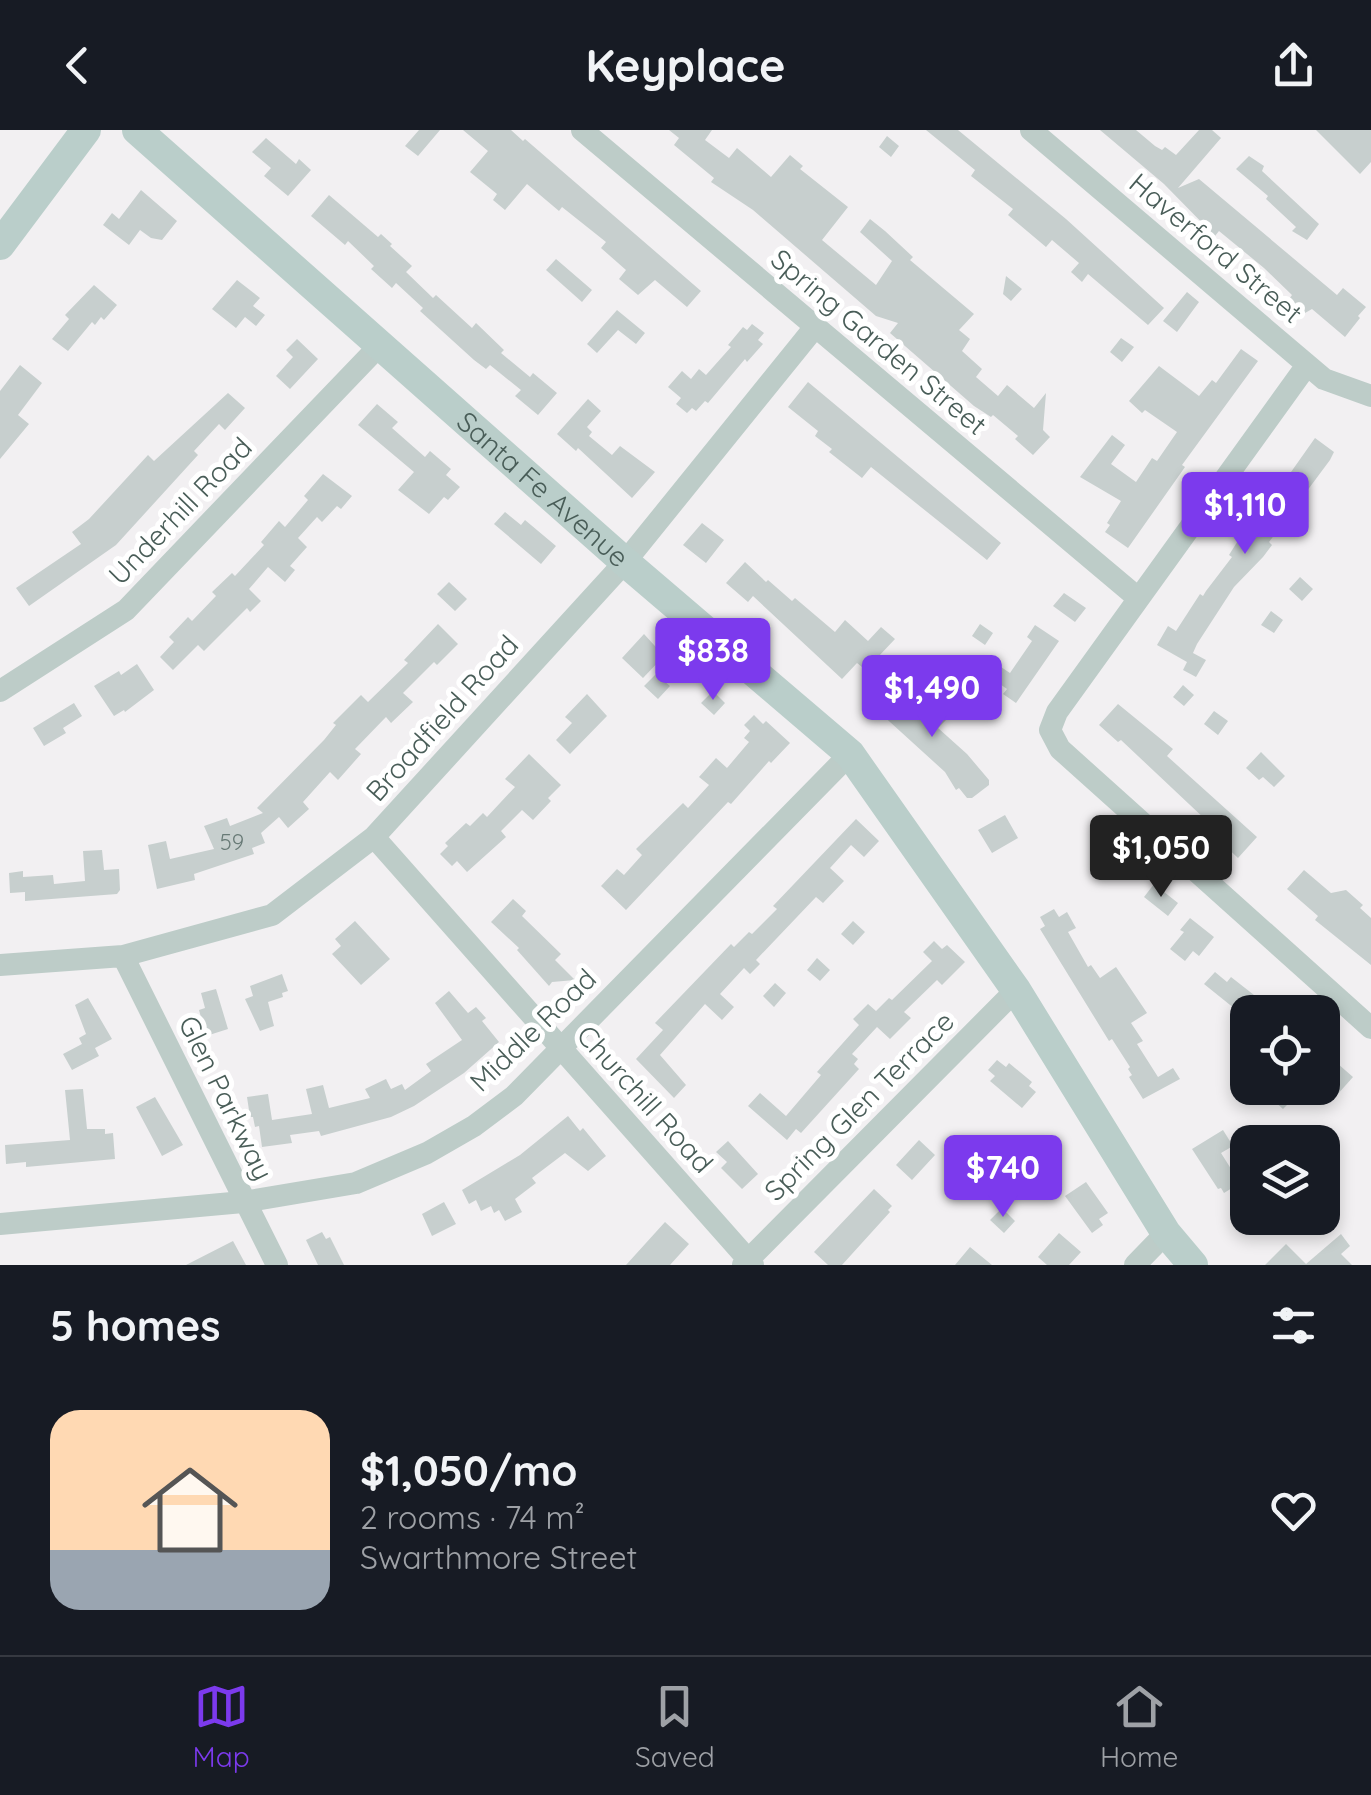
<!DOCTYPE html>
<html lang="en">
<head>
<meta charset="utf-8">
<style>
	body { margin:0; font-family:Quicksand,sans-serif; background:#20242c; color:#f1f3f6; height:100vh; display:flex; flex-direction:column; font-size:38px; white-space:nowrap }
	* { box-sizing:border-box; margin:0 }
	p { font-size:32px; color:#9ea1a6 }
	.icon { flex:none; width:55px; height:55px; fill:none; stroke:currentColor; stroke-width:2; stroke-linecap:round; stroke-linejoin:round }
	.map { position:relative; height:1135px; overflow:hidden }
	.side { display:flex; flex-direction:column; background:#171b24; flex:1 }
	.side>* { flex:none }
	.tools { position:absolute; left:1230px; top:865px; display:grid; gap:20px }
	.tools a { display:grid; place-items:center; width:110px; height:110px; border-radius:20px; background:#171b24; box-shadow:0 5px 15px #0003; font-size:50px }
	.price { position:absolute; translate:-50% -85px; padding:0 22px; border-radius:10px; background:#7c3aed; color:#fff; font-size:32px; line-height:65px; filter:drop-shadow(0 2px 5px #0008) }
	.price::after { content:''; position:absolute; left:50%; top:60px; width:30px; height:22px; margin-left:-15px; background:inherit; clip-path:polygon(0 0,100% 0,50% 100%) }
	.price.on { background:#222; color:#fff }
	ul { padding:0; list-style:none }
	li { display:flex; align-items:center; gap:30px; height:250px; padding:0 50px }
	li+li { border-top:2px solid #363941 }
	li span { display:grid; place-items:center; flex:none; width:280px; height:200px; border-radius:30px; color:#555 }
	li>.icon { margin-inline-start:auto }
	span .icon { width:120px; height:120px; fill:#fffc; stroke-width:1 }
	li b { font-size:42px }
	h2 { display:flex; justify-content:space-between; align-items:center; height:120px; padding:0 50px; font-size:42px }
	header { display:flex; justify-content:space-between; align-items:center; height:130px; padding:0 50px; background:#171b24; font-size:45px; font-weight:700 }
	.tab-bar { display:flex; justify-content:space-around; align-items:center; height:140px; border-top:2px solid #363941; background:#171b24; font-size:28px; color:#9ea1a6 }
	.tab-bar a { display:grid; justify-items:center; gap:5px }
	.tab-bar .on { color:#7c3aed }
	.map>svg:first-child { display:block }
	.building { fill:#c7cfce }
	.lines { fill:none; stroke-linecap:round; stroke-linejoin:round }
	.minor { stroke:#bdccc8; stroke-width:22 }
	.secondary { stroke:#baceca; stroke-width:30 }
	.labels { text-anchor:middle; stroke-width:10; stroke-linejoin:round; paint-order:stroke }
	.number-label { font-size:22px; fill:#687a76 }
	.street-label { font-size:28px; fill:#495d58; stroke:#fff }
</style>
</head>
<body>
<header><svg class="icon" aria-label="back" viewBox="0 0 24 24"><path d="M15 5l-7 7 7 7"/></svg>Keyplace<svg class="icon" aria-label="share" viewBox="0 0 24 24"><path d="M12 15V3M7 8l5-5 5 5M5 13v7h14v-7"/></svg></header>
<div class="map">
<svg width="1371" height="1135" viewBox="0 0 1371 1135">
	<rect width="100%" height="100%" fill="#f2f0f2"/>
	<!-- building -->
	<path class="building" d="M419,0h21l-22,26 -13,-10z
		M463,0h48l12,11 2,-2 176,152 -14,16 -32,-27 -17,15 -19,-16 7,-9 -25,-22 5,-6 -44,-35 -3,4 -32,-27 -22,26 -12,-10 4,-6 -27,-22 18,-21z
		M669,0h43l-7,10 24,18 8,-10 34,29 19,-22 13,11 -3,3 48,38 -26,33 54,45 16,-24 -32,-29 10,-13 15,12 28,26 -3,3 64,54 -15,16 11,9 -8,12 20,18 -6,8 22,19 9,-11 27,23 12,-15 -3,37 7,7 -17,18 -18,-16 3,-3 -25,-21 -2,2 -17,-11 -84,-73 8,-10 -22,-7 -123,-106 -42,-28 3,-4 -40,-33 5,-7z
		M926,0h32l108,89 98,89 -16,17 -60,-51 -6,8 -11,-10 8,-9 -27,-23 -6,7 -38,-32 5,-6 -42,-33 4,-6z
		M1100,0h36l19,16 7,4 3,-3 11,8 23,-25h13l9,8 -43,50 21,-9 138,116 6,-7 23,19 -8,9 2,2 -15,19 -33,-28 -7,4 -16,-14 3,-4 -28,-27 -45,-37 -4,5 -51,-52z
		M1316,0h55v32l-11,12z
		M887,6l12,10 -8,11 -12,-10z
		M266,8l30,26 3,-5 12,11 -23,26 -24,-20 7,-8 -19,-16z
		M1249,26l15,10 -2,5 57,53 -12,16 -15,-9 4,-4 -30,-28 2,-3 -32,-27z
		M141,60l36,31 -15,19 -11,-2 -11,-8 -11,15 -26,-20 9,-12 7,6z
		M329,65l49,42 3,-3 11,10 -2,2 22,20 -6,6 27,26 3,-3 36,33 4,-5 28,27 -3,3 29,24 3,-4 24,20 -19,22 -23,-19 6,-6 -31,-25 -4,4 -12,-9 -54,-49 3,-3 -27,-25 -4,5 -21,-19 3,-3 -26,-25 -3,4 -34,-29z
		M556,129l36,31 -10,12 -36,-32z
		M1006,146l16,13 -11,12 -8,-7z
		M237,150l23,18 -7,8 12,9 -9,11 -11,-9 -9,11 -24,-19z
		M94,155l23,20 -13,15 -3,-3 -6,8 -3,-3 -24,29 -16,-12 17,-20 -4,-4z
		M1187,162l12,10 -22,30 -14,-11z
		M617,180l28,23 -9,11 -18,-14 -21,23 -10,-9z
		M752,194l12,9 -6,7 5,4 -16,18 -2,-3 -37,44 -3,-2 -9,10 -4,-3 -5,5 -11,-9 5,-6 -13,-11 14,-16 9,8 8,-10 7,6 25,-28 -3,-2 15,-18 4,3z
		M1121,208l13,9 -12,15 -12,-10z
		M297,209l21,20 -28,30 -14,-13 17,-19 -7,-7z
		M1241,219l17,12 -76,104 3,2 -57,81 -23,-16 5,-7 -3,-2 14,-22 -41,-24 32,-42 13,10 -14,19 25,18 16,-24 5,3 20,-29 -32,-22 -3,3 -13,-12 30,-35 40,30 13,-16 4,3z
		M20,235l22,18 -24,32 11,9 -29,35v-68z
		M808,252l193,161 -14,17 -116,-93 -9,11 -33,-26 3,-3 -17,-13 3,-5 -30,-24z
		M228,263l17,15 -20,22 -6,-6 -25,27 4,4 -82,90 -87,61 -13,-18 65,-44 -9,-12 17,-13 59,-64 6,6z
		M588,269l13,12 -14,16 5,5 -3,4 23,19 8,-9 35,26 -23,26 -54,-50 -2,3 -19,-17z
		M377,274l21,18 -6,6 33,29 5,-6 21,18 -5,6 14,12 -12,13 -4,-3 -15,17 -31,-24 16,-18 -56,-47z
		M1315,308l19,14 -4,8 -61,82 3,3 -9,12 -29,30 -37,57 -4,9 13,7 -10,17 -13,-7 4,-8 -30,-17 11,-19 8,5 24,-37 3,2 3,-5 26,-34 -3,-2 10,-16 19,-25 2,2z
		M323,344l29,22 -11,13 -4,-3 -15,16 -5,-5 -19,21 9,9 -17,19 5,4 -10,12 -17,-15 -19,22 12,12 -11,11 -3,-4 -43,43 -6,-6 -25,25 -13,-13 14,-15 -5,-5 19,-20 4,4 24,-25 -4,-4 20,-19 3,3 29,-31 -3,-3 18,-21 6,6 23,-27 -4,-4z
		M505,382l16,13 4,-5 31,26 -15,18 -47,-40z
		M702,393l22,17 -18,23 -23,-18z
		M745,432l21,20 2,-2 24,21 3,-3 40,34 10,-12 23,21 13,-14 14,12 -17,18 16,13 -11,14 -26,-21 -15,16 -89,-83 -5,6 -22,-19z
		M1300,447l13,12 -11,12 -13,-12z
		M449,452l18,17 -12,12 -18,-17z
		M1064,463l22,15 -11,14 -22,-16z
		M1271,481l12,9 -9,13 -13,-8z
		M438,494l20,20 -21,21 -3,-3 -31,31 10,9 -22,21 -5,-6 -31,32 6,5 -23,26 -8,-8 -27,30 6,7 -21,19 -9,-11 -18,16 4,10 -13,5 2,6 -60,20 1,6 -38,9 -9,-44 18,-4 4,18 44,-10 -10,-23 23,-8 3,8 33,-13 -6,-5 67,-68 12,-15 -3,-2 28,-28 7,7 40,-39 -4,-3z
		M980,494l13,9 -8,12 -13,-9z
		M1035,495l24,16 -43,62 -13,-9 4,-5 -23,-16 8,-12 18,12 22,-32 -5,-4z
		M644,504l20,22 -21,22 -21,-20z
		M956,530l13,12 -13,14 -13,-12z
		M137,534l17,26 -29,22 -1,-2 -10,6 -20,-30 25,-15 2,4z
		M656,544l14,12 -12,13 -14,-13z
		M885,554l33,31 14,-14 17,16 -11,11 29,26 22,26v5l-17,13h-5l-8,-10 -3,2 -11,-18 -77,-70z
		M1183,555l11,10 -10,11 -11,-9z
		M713,561l12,12 -11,12 -13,-12z
		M587,564l20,22 -37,38 -14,-14 16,-17 -7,-6z
		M74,573l8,13 -19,12 3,5 -22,13 -11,-18z
		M1118,574l55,45 -6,7 90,81 -19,21 -18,-17 4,-4 -103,-97 -3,2 -19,-17z
		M1214,581l14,10 -10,14 -14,-11z
		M754,585l9,9 3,-3 24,22 -19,20 -2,-2 -38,43 -3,-2 -102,108 -25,-24 16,-17 7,6 18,-20 -6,-6 47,-46 5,5 21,-23 -10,-8 17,-19 11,10 22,-26 -5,-4 6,-7 -6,-6z
		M1261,622l24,24 -11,11 -11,-10 -4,3 -13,-12z
		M529,624l32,31 -13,13 3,3 -18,19 -11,-10 -21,21 5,6 -39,35 -10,-11 -5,5 -12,-12 8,-8 -3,-3 21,-20 4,3 13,-13 4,4 28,-30 -10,-8z
		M1005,685l13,23 -26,15 -14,-23z
		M856,689l23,22 -15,16 -13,-12 -21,23 14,13 -21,22 -7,-6 -60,63 4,4 -10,10 -6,-6 -24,26 14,13 -12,13 -17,-16 -45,51 26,30 -12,13 -38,-39 27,-29 -8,-7 76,-79 3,3 15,-15 3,2 25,-25 -4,-3z
		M1108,697l11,12 -12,11 -11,-12z
		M102,720l2,20 15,-1 1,21 -3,4 -92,7v-9l-15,1 -1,-20 14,-2v6l30,-2 1,9 31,-3 -2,-30z
		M1304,740l27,23 15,-3 17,15 -3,3 11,10v47l-56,-45 3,-4 -31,-27z
		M1154,754l24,19 -10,13 -24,-19z
		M513,769l13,12 -4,5 39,38 -6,6 20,20 -23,2 -3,4 -32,-36 2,-2 -28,-26z
		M1054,779l5,8 8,-5 9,16 -8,4 20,35 3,-2 9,13 16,-11 31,46 -16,10 12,18 -6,3 21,33 15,-9 7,11 -37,20 -14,-22 3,-2 -4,-6 2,-2 -18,-28 -3,2 -69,-112 5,-3 -5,-9z
		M1190,788l24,19 -15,19 -6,-5 -8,10 -15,-12 14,-17 -4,-2z
		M355,791l35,38 -29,26 -29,-31 9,-8 -6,-7z
		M853,791l12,11 -12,13 -12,-11z
		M934,811l8,8 5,-4 18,17 -23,23 -5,-5 -33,32 7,6 -21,21 -13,-12 -25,27 6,5 -4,5 5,5 -58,64 -5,-4 -9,11 -39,-34 12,-13 26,23 35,-41 -4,-3 42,-47 -6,-6 15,-15 8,7 13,-13 3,2 40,-39 -9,-9z
		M817,828l13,12 -10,11 -13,-11z
		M1215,842l12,10 4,-5 23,18 -14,18 -36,-29z
		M282,844l6,17 -6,2 1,4 -15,5 6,24 -14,5 -15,-32 8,-3 -3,-10z
		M775,853l11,10 -12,14 -11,-11z
		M216,859l12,40 -22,7 -7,-26 6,-2 -4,-15z
		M449,861l19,22 8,-6 10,11 -4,3 17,21 -35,31 -50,33 -23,11 -70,19 -2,-5 -29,4 2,8 -30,4 -3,-21 -4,1 -2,-10h-3l-3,-20 21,-3 4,26 40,-6 -6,-25 17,-4 6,23 41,-10 -5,-9 21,-10 5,10 11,-5 3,6 26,-19 -5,-7 36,-24 -27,-37z
		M88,868l24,41 -17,9 4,8 -27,14 -9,-16 19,-10 -3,-6 7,-4 -11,-29z
		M1322,920l31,27 -16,18 -15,-14z
		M997,930l9,7 3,-4 23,19 -3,4 7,6 -14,16 -32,-27 5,-5 -7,-6z
		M1283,958h21l-21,21 -11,-10z
		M83,959l4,40h18v5l8,-1 2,26 -89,8v-5l-20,2 -1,-19 65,-5 -5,-50z
		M155,967l28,48 -21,11 -26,-49z
		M568,986l12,15 3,-3 23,28 -18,15 -23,-18 -33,25 4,5 -21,16 7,13 -17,9 -6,-11 -5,3 -3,-7 -10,5 -5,-11 -7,4 -7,-14 58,-35z
		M1223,1000l10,16 -12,7 19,30 -16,10 -3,-5 -3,1 -26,-40z
		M919,1010l16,15 -23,25 -16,-15z
		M728,1011l30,33 -16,15 -21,-21 6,-6 -11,-10z
		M1086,1052l22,31 -9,6 4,6 -11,8 -27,-37z
		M874,1059l18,17 -4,4 2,2 -48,53h-14l-14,-13z
		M444,1072l12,22 -24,12 -10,-22z
		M1002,1078l13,13 -11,12 -14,-13z
		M665,1092l24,22 -19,21h-44z
		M322,1102l4,7 4,-2 14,28h-26l-12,-25z
		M1059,1103l22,19 -12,13h-22l-9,-8z
		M1341,1104l9,12 -9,8 11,11h-87l21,-21 20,20z
		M233,1111l13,24h-60z
		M970,1117l22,18h-37z"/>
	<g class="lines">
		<!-- minor -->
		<path class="minor" d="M582,0l556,468
			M1031,0l293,249 47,17
			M1307,235l-250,347 -7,18 10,19 311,279
			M0,561l126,-81 254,-265
			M374,707l379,428
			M123,826l154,309
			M0,835l123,-9 149,-41 102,-78 251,-275 190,-235
			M0,1094l243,-22 113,-19 71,-30 47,-27 40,-30 336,-342
			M743,1135l273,-275
			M1135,1135l31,-32"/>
		<!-- secondary -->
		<g class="secondary">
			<path id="s1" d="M137,0l488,432 225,192 166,236 150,243 27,32"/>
			<path d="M0,115l86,-115"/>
		</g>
	</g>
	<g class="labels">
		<!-- number labels -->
		<g class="number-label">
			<text x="232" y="720">59</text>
		</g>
		<!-- street labels -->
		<g class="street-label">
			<text transform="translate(1216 118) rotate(40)" y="10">Haverford Street</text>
			<text transform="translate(879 212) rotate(40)" y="10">Spring Garden Street</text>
			<text dy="10" stroke="none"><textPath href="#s1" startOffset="542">Santa Fe Avenue</textPath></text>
			<text transform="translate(180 381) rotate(-46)" y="10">Underhill Road</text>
			<text transform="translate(442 588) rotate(-48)" y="10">Broadfield Road</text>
			<text transform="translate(533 900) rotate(-44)" y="10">Middle Road</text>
			<text transform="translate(226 968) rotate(64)" y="10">Glen Parkway</text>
			<text transform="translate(645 969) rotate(48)" y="10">Churchill Road</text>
			<text transform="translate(859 976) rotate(-45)" y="10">Spring Glen Terrace</text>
		</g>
	</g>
</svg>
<div class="tools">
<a><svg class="icon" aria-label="locate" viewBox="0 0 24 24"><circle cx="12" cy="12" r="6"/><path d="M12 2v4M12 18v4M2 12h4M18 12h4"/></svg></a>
<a><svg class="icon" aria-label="layers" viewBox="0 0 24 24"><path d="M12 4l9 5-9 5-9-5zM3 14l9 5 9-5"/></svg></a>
</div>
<b class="price" style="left:1245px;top:427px">$1,110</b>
<b class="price" style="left:713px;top:573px">$838</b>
<b class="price" style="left:932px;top:610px">$1,490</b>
<b class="price on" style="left:1161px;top:770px">$1,050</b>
<b class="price" style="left:1003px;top:1090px">$740</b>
</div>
<section class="side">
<h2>5 homes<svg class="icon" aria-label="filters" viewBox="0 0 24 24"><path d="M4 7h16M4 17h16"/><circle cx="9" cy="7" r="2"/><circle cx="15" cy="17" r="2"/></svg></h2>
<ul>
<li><span style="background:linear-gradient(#ffd9b3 70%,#9aa5b1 0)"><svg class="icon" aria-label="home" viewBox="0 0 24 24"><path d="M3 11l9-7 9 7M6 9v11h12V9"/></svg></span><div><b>$1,050/mo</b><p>2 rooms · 74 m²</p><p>Swarthmore Street</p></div><svg class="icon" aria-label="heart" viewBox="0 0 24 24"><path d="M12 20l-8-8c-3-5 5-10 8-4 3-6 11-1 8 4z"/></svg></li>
</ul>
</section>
<nav class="tab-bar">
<a class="on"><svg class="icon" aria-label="map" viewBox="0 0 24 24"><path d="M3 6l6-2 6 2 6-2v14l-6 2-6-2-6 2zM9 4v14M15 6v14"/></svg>Map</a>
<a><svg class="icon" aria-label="saved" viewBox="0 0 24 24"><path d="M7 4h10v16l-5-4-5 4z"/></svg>Saved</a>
<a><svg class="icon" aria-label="home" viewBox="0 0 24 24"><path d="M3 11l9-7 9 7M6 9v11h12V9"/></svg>Home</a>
</nav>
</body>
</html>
